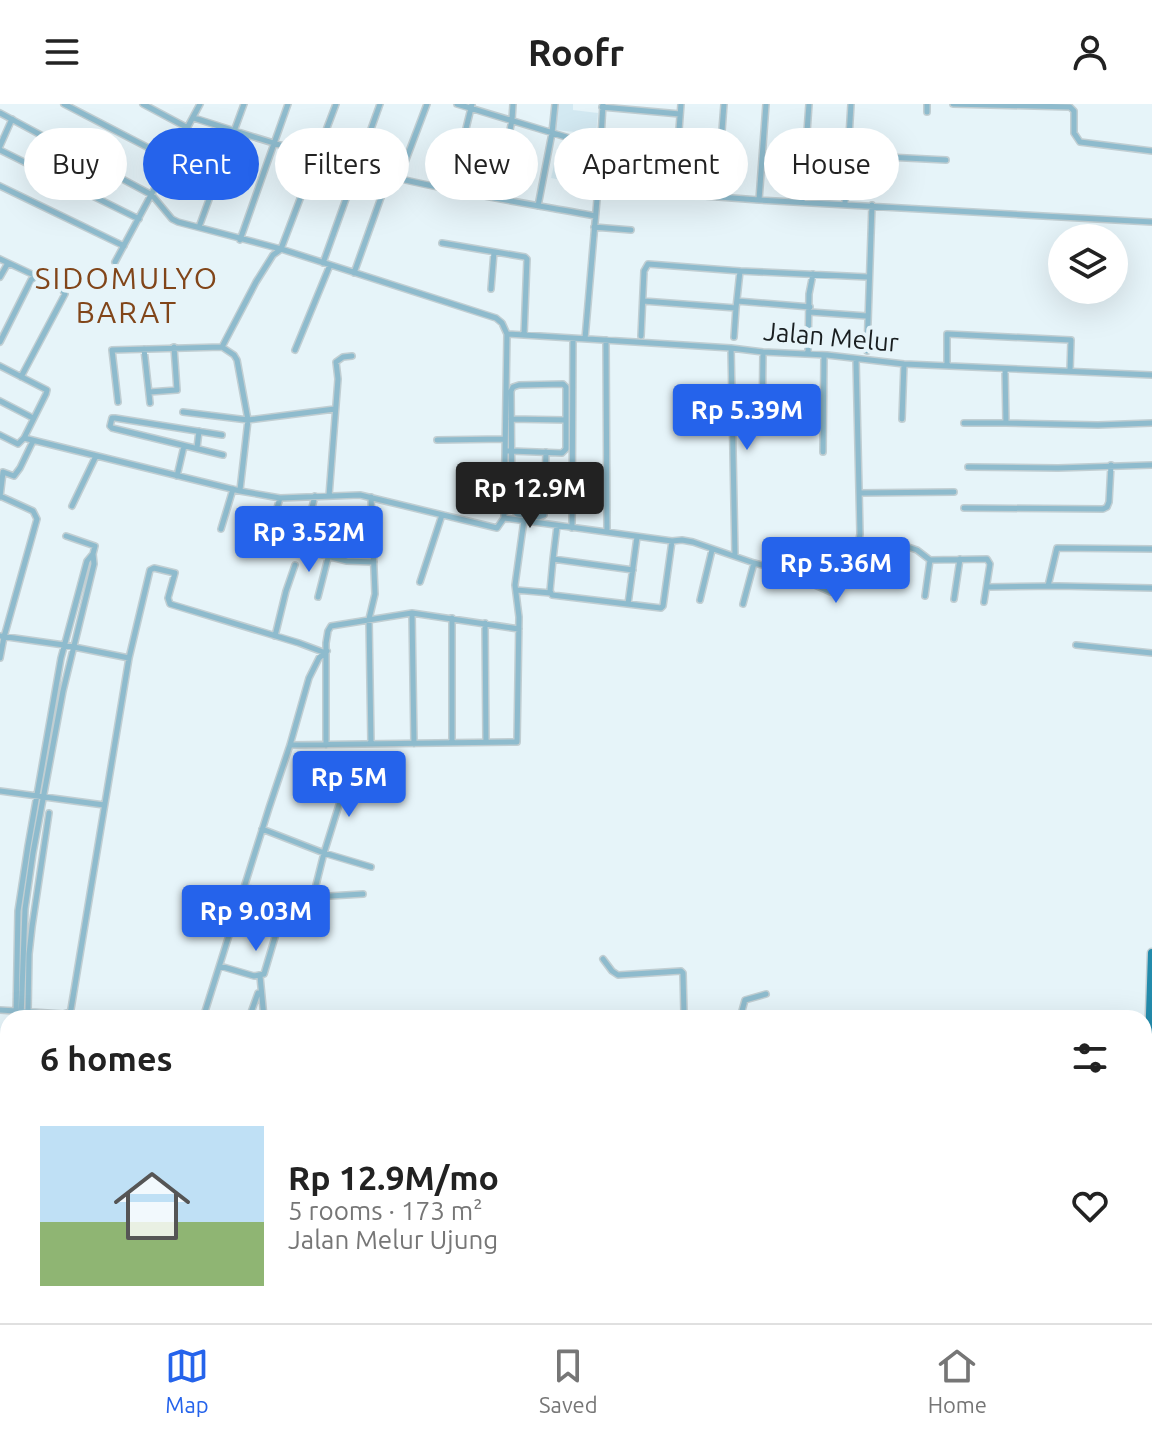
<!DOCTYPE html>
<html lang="en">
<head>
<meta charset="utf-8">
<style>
	body { margin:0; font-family:Ubuntu,sans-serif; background:#f6f6f6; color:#222; height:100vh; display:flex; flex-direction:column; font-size:30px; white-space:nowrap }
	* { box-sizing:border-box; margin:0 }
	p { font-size:26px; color:#767676 }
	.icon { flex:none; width:44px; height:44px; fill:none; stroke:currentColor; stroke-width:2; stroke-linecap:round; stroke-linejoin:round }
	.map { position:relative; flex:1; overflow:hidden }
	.panel { position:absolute; left:0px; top:906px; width:1152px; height:314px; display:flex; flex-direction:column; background:#fff; border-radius:24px 24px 0 0; box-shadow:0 8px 32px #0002 }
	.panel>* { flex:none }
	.top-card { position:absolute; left:24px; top:24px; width:1104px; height:72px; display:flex; gap:16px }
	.tools { position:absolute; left:1048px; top:120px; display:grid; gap:16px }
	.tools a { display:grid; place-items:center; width:80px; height:80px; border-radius:50%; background:#fff; box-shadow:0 8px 32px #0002; font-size:40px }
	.price { position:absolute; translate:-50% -68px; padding:0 18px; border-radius:8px; background:#2563eb; color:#fff; font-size:26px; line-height:52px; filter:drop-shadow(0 2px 4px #0008) }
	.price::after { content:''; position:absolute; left:50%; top:48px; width:24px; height:18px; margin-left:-12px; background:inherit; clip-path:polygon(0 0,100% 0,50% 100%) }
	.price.on { background:#222; color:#fff }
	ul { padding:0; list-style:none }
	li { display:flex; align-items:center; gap:24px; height:200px; padding:0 40px }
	li span { display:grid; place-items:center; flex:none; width:224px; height:160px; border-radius:0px; color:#555 }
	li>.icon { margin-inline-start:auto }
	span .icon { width:96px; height:96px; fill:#fffc; stroke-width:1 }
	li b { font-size:34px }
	h2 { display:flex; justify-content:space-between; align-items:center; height:96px; padding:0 40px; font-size:34px }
	.tag { padding:0 28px; border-radius:36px; background:#fff; box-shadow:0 8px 32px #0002; font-size:28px; line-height:72px }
	.tag.on { background:#2563eb; color:#fff }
	header { display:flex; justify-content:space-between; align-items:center; height:104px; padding:0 40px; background:#fff; font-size:36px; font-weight:700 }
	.dock { display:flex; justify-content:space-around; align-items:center; height:112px; border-top:2px solid #e0e0e0; background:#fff; font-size:22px; color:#767676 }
	.dock a { display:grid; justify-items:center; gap:4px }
	.dock .on { color:#2563eb }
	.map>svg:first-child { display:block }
	.built { fill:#d3e9f2 }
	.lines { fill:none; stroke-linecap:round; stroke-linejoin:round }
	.minor-casing { stroke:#c1ced2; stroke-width:8 }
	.primary-casing { stroke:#c1ced2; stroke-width:11 }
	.minor { stroke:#8ebbcd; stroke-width:5 }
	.primary { stroke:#238bac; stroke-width:8 }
	.labels { text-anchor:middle; stroke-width:8; stroke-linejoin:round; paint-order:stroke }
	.street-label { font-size:26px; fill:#1a1f21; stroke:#e6f4f9 }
	.quarter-label { font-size:30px; letter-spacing:2px; fill:#814519; stroke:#e6f4f9 }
</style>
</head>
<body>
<header><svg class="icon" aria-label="menu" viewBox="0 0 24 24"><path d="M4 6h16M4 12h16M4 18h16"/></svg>Roofr<svg class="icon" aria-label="person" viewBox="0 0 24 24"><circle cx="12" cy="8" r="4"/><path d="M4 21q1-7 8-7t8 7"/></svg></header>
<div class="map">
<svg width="1152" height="1219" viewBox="0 0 1152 1219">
	<rect width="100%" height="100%" fill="#e6f4f9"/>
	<!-- built -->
	<path class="built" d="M558,0h15v6l25,3 -2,21 -41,-4z
		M558,43l13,2 -3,13 6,1 3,-15 15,3 -6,34 -35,-7z"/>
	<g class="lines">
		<!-- minor casing -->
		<g class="minor-casing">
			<path id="minor" d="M64,0l108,56
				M143,0l45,24
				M457,0l142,43 78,6
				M953,0l117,3 4,4v22l6,9 72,9
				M602,3l78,7
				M927,8v-8
				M0,9l152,82 20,24 6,3 103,27 215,69 6,5 5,11 -3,184 -7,10 -137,-33 -80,3 -40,-7 -216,-53 -6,6 -18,-9
				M194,14c68,22 137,43 207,61 64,15 129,25 194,37
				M0,42l12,-27
				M461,45l11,-45
				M0,46l139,69
				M848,51l98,5
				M399,74l28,-74
				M0,82l124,60
				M598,84l161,12 393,22
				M674,90l7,-90
				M717,93l7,-93
				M496,94l16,-78 1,-16
				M759,96l7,-96
				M802,98l7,-98
				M845,99l6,-99
				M538,102l14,-73 3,-29
				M199,123l45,-123
				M594,123l37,3
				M240,136l48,-136
				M442,139l83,14 2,2 -3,76
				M281,145l55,-145
				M0,155l36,17 -5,4 -31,62
				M115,158l85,-158
				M323,159l57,-159
				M354,169l35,-98
				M0,173l8,-14
				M491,185l3,-37
				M643,197l93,7 4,-37
				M737,197l73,6
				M810,208l57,4
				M507,230l224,14 32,4 64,3 77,9 248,11
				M641,232l3,-65 4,-7 92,7 128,6
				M734,233l2,-29
				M585,235l13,-151 5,-84
				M606,236l1,192
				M731,244l4,208
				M144,245l6,54
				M295,246l35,-85
				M867,247l5,-146
				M808,250l1,-60 4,-20
				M856,255l4,175 -2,12
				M0,262l47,24 -1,4 -22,44
				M947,262v-32l124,6 -1,31
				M1005,265l1,54 92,2 54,-2
				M21,273l44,-83 -3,-5 -26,-13
				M149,288l28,-2 -3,-43
				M763,290l40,2
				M0,297l33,17
				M118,298l-6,-52 110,-3
				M183,308l65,8 87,-11
				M511,315l55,1
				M902,315l2,-55
				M964,319h42
				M762,327l1,-79
				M222,331l-107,-17h-3l-2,8 2,2 111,27
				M437,336l68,-1
				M197,344l2,-17
				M505,347h6l51,2 4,-4v-62l-3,-3 -44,1 -6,2 -2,4 1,117 5,6 22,3 5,-2 2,-63
				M823,348l1,-97
				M968,363l90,1 94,-3
				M177,372l7,-30
				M240,386l8,-70 -11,-60 -3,-5 -12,-8 34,-65 17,-27 7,-5
				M859,389l95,-1
				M315,392l-13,50 1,4 44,11 27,1
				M329,392l9,-117 -2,-17 7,-5 9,-1
				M0,393l3,-25 11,4 6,-8 13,-27
				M72,402l24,-50
				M964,404l139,1 4,-2 2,-5 2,-37
				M504,414l168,23 -9,65 -2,2 -109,-13 -2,-4 3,-32
				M557,422l-4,33 80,11
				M572,424l1,-189
				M221,425l12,-40
				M269,431l11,-37
				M672,437l10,-1 11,2 61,21 24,6 53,23c16,-7 20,-30 27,-46l50,1 9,3 13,10 57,-1 3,5 -6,38
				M420,478l22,-67
				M1048,482l9,-38 95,1
				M987,483l71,-1 94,2
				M516,486l35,3
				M925,492l5,-36
				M318,493l10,-39
				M954,495l6,-40
				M700,496l12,-50
				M628,500l9,-67
				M743,500l11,-41
				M412,509l2,131
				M485,519l1,119
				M0,532l64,9 65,13
				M275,532l11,-45 9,-26
				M1076,541l76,8
				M0,554l4,-21 33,-118 -4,-8 -33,-15
				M452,639v-125
				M371,640l-2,-125 6,-25 -4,-97
				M290,641l227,-3 2,-125 -4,-32 9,-65
				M326,641v-102l2,-12 3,-5 81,-13 107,16
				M0,687l104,14
				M262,725l62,24 47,14
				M244,783l56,15 9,-1 4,-4 50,-3
				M313,793l11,-44 24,-77
				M603,855l9,12 6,4 63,-4 2,2 1,41 15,4
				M220,862l34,10 10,-2 17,-57
				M260,872l4,42
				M0,906l63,4 7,-2 1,-3 58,-351 21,-88 4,-2 21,5 -7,25 2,6 129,39 24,9
				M28,907l1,-57 3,-27 17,-114
				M16,914l2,-107 10,-65 33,-188 26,-97 5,-6
				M21,914l4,-109 8,-56 30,-162 31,-127 -1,-10 2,-8 -29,-10
				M203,914l66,-210 21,-63 19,-67 10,-20 8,-7
				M249,914l9,-25
				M740,914l5,-18 21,-6
				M1144,1104h8
				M1144,1151h8
				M0,1180h8
				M1144,1197l8,1
				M41,1212v7
				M91,1212v7
				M326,1212l5,7
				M403,1212l2,7
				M540,1212v7
				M626,1212v7
				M669,1212v7
				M183,1219v-7
				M234,1219l6,-7
				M269,1219l1,-6
				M365,1219l10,-7
				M583,1219v-7
				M726,1219h51
				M838,1219v-7
				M875,1219l1,-7
				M987,1219l1,-7"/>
		</g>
		<!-- primary casing -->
		<g class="primary-casing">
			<path id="primary" d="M1152,849l-4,122 4,56
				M0,997l8,1
				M0,1007h8
				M1144,1039h8"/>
		</g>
		<!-- minor -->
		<use href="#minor" class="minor"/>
		<!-- primary -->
		<use href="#primary" class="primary"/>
	</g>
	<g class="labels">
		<!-- street labels -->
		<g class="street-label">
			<text transform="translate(831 233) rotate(5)" y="9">Jalan Melur</text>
		</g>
		<!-- quarter labels -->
		<g class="quarter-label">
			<text x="127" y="185">SIDOMULYO<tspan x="127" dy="34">BARAT</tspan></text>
		</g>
	</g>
</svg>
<div class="tools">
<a><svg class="icon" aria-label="layers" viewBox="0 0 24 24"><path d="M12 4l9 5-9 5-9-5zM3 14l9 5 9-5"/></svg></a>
</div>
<b class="price" style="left:747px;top:348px">Rp 5.39M</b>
<b class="price on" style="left:530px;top:426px">Rp 12.9M</b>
<b class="price" style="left:309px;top:470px">Rp 3.52M</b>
<b class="price" style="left:836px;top:501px">Rp 5.36M</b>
<b class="price" style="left:349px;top:715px">Rp 5M</b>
<b class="price" style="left:256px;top:849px">Rp 9.03M</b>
<div class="top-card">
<a class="tag">Buy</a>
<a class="tag on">Rent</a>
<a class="tag">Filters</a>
<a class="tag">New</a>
<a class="tag">Apartment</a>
<a class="tag">House</a>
</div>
<section class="panel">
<h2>6 homes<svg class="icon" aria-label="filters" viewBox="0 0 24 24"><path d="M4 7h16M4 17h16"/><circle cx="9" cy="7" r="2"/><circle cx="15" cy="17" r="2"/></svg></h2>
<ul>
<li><span style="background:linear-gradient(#bfe0f5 60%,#8fb573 0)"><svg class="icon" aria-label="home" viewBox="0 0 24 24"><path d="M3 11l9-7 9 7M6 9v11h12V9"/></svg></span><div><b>Rp 12.9M/mo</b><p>5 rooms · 173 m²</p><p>Jalan Melur Ujung</p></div><svg class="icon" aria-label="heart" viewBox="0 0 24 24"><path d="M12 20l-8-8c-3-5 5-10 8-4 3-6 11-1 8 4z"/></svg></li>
</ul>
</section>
</div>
<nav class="dock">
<a class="on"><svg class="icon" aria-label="map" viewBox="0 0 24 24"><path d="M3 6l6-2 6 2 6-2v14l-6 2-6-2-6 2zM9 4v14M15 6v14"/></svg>Map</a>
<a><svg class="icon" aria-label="saved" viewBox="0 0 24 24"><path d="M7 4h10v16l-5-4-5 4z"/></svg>Saved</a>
<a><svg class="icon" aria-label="home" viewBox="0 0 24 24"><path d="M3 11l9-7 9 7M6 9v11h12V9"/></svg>Home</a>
</nav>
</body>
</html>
